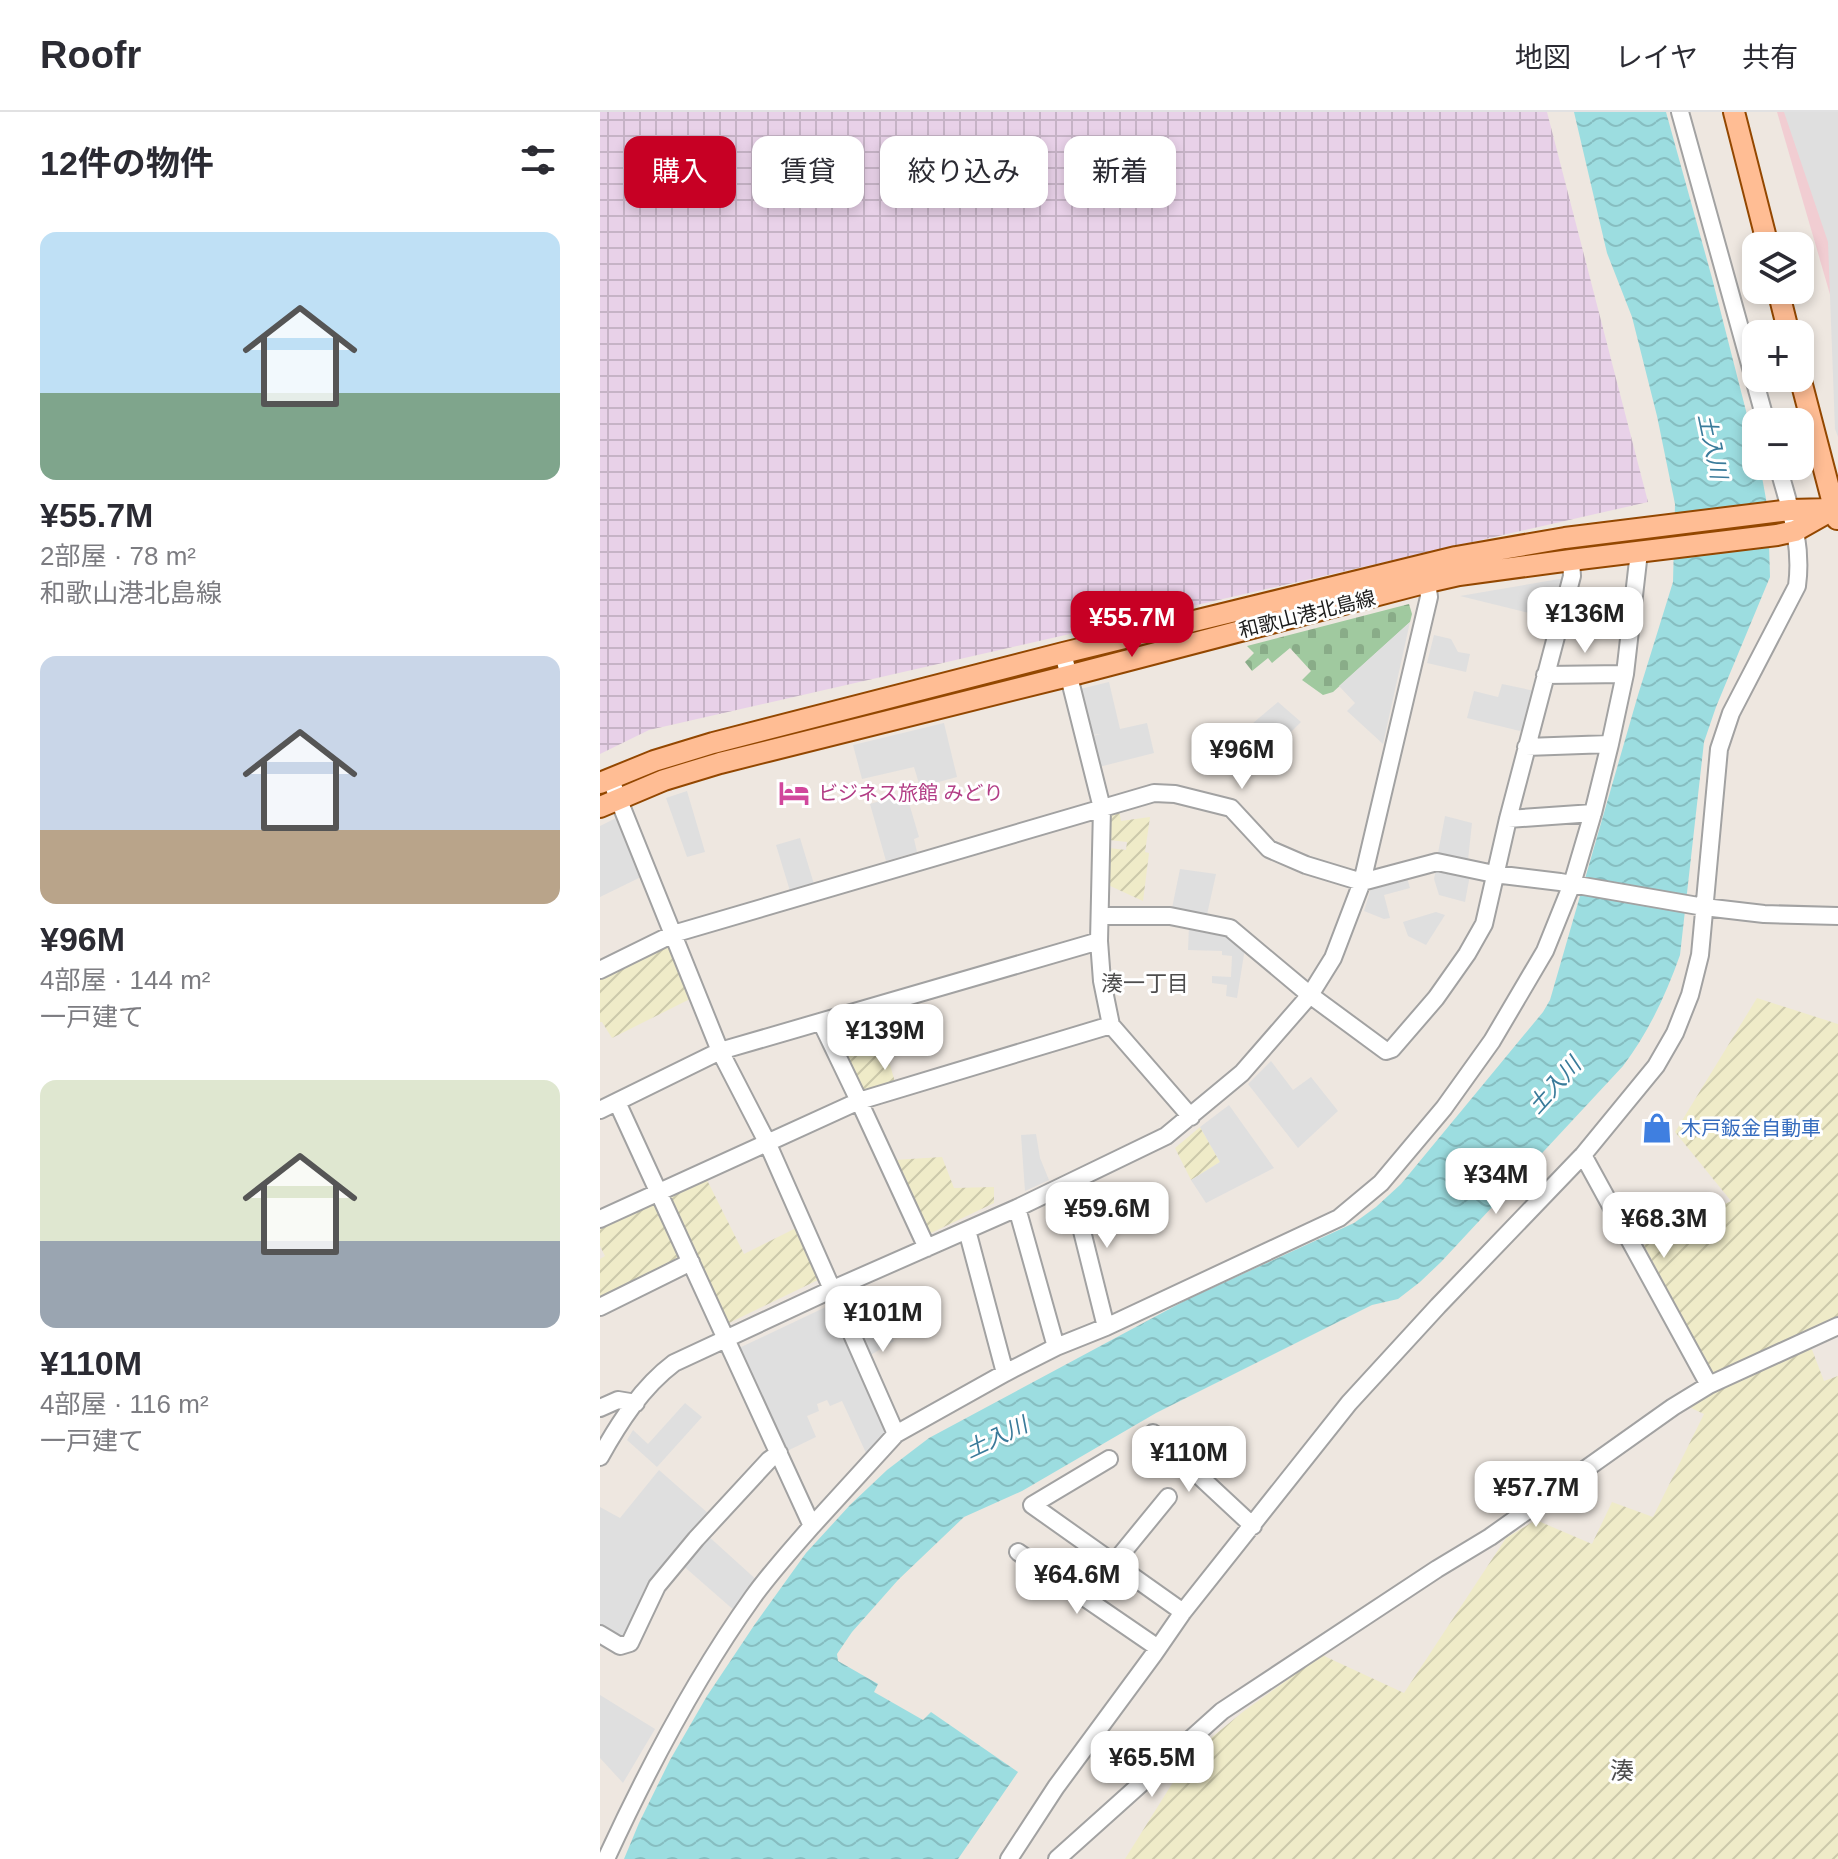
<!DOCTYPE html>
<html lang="ja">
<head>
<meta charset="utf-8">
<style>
	body { margin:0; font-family:Helvetica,"Noto Sans JP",sans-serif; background:#f7f7f7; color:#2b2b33; height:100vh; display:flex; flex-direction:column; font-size:30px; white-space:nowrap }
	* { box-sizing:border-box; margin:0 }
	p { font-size:26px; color:#7c7c81 }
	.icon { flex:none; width:44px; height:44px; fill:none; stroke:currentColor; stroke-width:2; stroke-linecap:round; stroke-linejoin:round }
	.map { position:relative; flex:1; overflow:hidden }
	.details { display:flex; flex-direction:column; background:#fff; width:600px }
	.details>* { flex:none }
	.guide { position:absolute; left:24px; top:24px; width:760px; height:72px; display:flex; gap:16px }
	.fabs { position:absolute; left:1142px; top:120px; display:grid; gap:16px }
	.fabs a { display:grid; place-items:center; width:72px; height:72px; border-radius:16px; background:#fff; box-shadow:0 4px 12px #0003; font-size:40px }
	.price { position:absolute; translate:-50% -68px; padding:0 18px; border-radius:16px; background:#fff; color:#222; font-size:26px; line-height:52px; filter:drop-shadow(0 2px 4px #0008) }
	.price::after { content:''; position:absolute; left:50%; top:48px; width:24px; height:18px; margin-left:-12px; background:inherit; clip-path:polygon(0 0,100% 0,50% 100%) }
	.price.current { background:#c70024; color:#fff }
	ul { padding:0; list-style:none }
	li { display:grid; align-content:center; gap:16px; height:424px; padding:0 40px }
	li span { display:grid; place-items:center; height:248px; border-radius:16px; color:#555 }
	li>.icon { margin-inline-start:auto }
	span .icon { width:144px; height:144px; fill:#fffc; stroke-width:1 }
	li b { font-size:34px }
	h2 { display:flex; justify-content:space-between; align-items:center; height:96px; padding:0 40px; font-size:34px }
	.tag { padding:0 28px; border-radius:16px; background:#fff; box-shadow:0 4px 12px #0003; font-size:28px; line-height:72px }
	.tag.current { background:#c70024; color:#fff }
	header { display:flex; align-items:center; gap:48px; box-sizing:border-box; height:112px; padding:0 40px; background:#fff; border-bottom:2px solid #e1e1e2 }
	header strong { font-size:38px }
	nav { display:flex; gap:44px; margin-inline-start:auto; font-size:28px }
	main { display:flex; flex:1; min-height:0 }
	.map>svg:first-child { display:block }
	.commercial { fill:#f1cdd2 }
	.industrial { fill:url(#industrial-grid) }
	.farmland { fill:url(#farmland-furrows) }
	.cemetery { fill:url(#cemetery-stones) }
	.parking { fill:#dfdfdf }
	.water { fill:url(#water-waves) }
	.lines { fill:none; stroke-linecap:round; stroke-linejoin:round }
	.minor-casing { stroke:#a2a2a2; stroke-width:20 }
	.major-casing { stroke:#934700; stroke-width:24 }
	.minor { stroke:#fff; stroke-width:16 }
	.major { stroke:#ffbd94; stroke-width:20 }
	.labels { text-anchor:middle; stroke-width:6; stroke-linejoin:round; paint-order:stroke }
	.street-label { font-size:20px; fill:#1b1b1b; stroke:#fff }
	.hotel-label { font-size:20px; fill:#b23c85; stroke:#fff; text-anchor:start }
	.shop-label { font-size:20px; fill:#366cbe; stroke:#fff; text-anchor:start }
	.water-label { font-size:22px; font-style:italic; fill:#3a7b9a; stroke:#fff }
	.neighbourhood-label { font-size:22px; fill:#4e4e4e; stroke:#fff }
	.quarter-label { font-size:24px; fill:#4e4e4e; stroke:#fff }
</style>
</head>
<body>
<header>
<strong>Roofr</strong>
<nav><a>地図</a><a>レイヤ</a><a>共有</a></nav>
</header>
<main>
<section class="details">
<h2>12件の物件<svg class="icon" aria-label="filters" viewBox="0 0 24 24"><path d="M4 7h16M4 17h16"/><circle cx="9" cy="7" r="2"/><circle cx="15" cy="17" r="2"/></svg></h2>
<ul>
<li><span style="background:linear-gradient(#bfe0f5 65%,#7fa58c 0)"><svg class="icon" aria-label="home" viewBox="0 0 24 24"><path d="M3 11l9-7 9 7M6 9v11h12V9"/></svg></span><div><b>¥55.7M</b><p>2部屋 · 78 m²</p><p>和歌山港北島線</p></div></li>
<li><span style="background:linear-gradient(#c9d6e8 70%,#b9a48a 0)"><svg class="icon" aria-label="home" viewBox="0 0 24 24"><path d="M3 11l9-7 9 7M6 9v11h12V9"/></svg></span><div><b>¥96M</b><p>4部屋 · 144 m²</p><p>一戸建て</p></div></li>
<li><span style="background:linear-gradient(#dfe7d0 65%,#9aa5b1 0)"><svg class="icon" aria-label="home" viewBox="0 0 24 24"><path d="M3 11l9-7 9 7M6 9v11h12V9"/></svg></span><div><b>¥110M</b><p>4部屋 · 116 m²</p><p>一戸建て</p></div></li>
</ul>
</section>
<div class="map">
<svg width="1238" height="1747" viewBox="0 0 1238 1747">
	<defs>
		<pattern id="industrial-grid" width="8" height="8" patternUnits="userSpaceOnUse" patternTransform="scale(2)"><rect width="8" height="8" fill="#e8d1e8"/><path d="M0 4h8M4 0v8" fill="none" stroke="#c6b3c6"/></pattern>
		<pattern id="farmland-furrows" width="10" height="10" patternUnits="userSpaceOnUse" patternTransform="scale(2)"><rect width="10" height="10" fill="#efebc8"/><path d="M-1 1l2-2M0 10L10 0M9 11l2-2" fill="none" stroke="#ccc9ab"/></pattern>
		<pattern id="cemetery-stones" width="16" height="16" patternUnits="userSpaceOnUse" patternTransform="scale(2)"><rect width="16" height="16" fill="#a0c99f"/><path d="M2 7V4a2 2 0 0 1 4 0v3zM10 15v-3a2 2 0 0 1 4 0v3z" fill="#89ac88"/></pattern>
		<pattern id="water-waves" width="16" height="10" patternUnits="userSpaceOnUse" patternTransform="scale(2)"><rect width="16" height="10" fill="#9cdde0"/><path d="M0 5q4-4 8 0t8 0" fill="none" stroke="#86bdc0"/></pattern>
	</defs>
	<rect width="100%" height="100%" fill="#eee7e0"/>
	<!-- commercial -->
	<path class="commercial" d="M1177,0h61v210z"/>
	<!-- industrial -->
	<path class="industrial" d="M0,0h947l101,390 -999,228 -49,24z"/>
	<!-- farmland -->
	<path class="farmland" d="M519,698l2,11 29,-4 -5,35 4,1 -6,48 -35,-16 1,-37 17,2 1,-8 -18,-2v-23z
		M64,833l9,4 19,49 -80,40 -10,-16h-2v-46z
		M1157,886l81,26v292l-126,59 -68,-130 87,-44 -56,-69z
		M275,902l20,68 -28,9 -9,-4 -24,-54 4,-9z
		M600,1015l20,35 -29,18 -16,-32z
		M342,1045l12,31 40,-1v16l-65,31 -35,-74z
		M106,1066l38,76 54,-27 24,51 -95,46 -57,-127z
		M52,1090l6,4 22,46 -4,9 -76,37v-39l5,-3 -5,-10v-20z
		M1211,1235l13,34 14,-5v483h-713l65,-104 54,-44 78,-56 82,38 102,-155 30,-18 56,24 20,-42 41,15 51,-103 -15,-7 29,-17z"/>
	<!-- cemetery -->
	<path class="cemetery" d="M809,492l3,10 -2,8 -77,70 -10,3 -21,-15 9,-9 -21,-23 -18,15 -4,-5 -16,13 -7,-9 9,-9 -7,-7z"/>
	<!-- parking -->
	<path class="parking" d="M1184,0h54v325l-3,-8 -7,-187z
		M965,466l-12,41 -93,-23z
		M810,510l-27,122 -36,-33 8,-8 -16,-17z
		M834,523l17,4 7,13 12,2 -4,18 -39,-9z
		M509,570l11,47 27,-6 7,30 -55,14 -7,-31 9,-2 -10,1 -11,-46z
		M902,572l33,7 -11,41 -57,-14 7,-27 24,6z
		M678,590l23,20 -30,30 -25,-23z
		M344,611l13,54 -37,10 -6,-20 -52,12 -9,-34z
		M87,679l18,61 -18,5 -21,-59z
		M306,681l13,44 -5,2 3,13 -31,9 -16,-57z
		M845,704l27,7 -4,37 -30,-7z
		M18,705l25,59 -43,21v-71z
		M200,726l14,46 -24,7 -14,-46z
		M580,757l36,5 -10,45 -35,-6z
		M836,757l34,6 -5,27 -26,-7 -5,-16z
		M806,762l4,14 -26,7 6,23 -6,1 -20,-8 8,-26z
		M836,800l9,3 -19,30 -18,-9 -5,-14z
		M589,814l37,7 19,15 -8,50 -11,-2 1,-11 -15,-2v-7l19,1 1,-21 -10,-1v-4l-34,-1z
		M671,949l22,29 18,-13 27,34 -40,37 -50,-64z
		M629,993l45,63 -68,35 -15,-23 29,-18 -20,-35z
		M436,1022l4,24 9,22 -24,11 -4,-56z
		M269,1177l25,52 -25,15 -25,-55z
		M230,1193l58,127 -21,23 -25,-54 -12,5 -3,-6 -10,4 2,7 -12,5 9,21 -31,15 -46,-104z
		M85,1291l17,14 -45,50 -30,-27 6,-10 15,14z
		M59,1358l50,44 -48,53 -35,70 -8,1 -18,-9v-122l20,11z
		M106,1422l54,49 -24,29 -56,-49z
		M0,1583l55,34 -32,54 -23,-25z"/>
	<!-- water -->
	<path class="water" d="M974,0h92l46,166 44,172v16h4l8,44 2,67 -54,130 -12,35 -24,213c-14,40 -32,78 -57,111l-182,196 -21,20 -22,17 -26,6 -216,108 -134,78 -58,26 -66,63 -46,52 -15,22 1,7 40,23 -4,8 49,28 8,-8 87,60 -60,87h-334l15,-36 31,-63 37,-64 48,-72 51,-71 44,-48 37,-35 42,-32 259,-139 166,-76 22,-16 25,-23 142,-172 7,-12 88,-305 35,-113 2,-78 -18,-88 -25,-99 -25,-64z"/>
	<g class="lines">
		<!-- minor casing -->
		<g class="minor-casing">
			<path id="minor" d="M1080,0l86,310
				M463,541l39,155 -3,133 3,40 9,44 80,92
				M945,563l80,-1
				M926,635l84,-3
				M10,666l110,273 47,91 129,292
				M908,707l85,-6
				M500,804h70l60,12 80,67 76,56 6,-2 44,-51 31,-44 17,-30 24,-105 64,-243 -1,-16
				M0,858l73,-36 481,-141 21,1 56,14 38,41 37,16 56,17 75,-20 57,12 66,8 144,25 60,7 74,2
				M17,990l195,424 84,-92 109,-61 51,-26 50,-20 233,-109 42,-35 63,-75 48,-67 53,-90 27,-67 21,-71 17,-69 15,-70 14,-122
				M0,998l120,-59 379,-110
				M983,1043l126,230
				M470,1071l36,144
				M417,1096l39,139
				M0,1107l259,-118 -38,-79
				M367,1118l38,143
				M327,1136l-68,-147 252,-76
				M0,1195l91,-45
				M0,1296l18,-8 18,3
				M553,1321l100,93
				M0,1345c19,-34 42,-70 74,-94l159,-74 184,-81 149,-72 76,-63 68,-78 23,-37 29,-76 67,-285 -3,-23
				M509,1347l-77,46 151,107
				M418,1440l140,96
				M514,1451l54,-66
				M0,1522l20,12 10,-3 27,-57 39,-47 73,-79 10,-7
				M6,1747c42,-91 89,-181 147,-262 18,-25 39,-48 59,-71
				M409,1747l47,-72 98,-133 29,-42 166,-209 89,-97 145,-151 73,-89 19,-33 15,-38 10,-40 19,-206 12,-36 66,-127c6,-44 -8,-79 -19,-120
				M457,1747l165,-148 215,-142 53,-32 183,-130 36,-22 129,-59"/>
		</g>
		<!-- major casing -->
		<g class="major-casing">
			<path id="major" d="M1134,0l34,134
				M1178,178l11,44
				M1200,265l37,142
				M0,671l54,-22 59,-18 350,-90 393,-96 109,-19 225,-28 40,-1
				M0,695l64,-27 56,-17 348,-87 360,-94 31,-7 112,-15 206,-25 18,-4 39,-22"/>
		</g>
		<!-- minor -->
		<use href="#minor" class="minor"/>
		<!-- major -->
		<use href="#major" class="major"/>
	</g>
	<!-- icons -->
	<defs>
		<g id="hotel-bare" transform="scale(2.4)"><path d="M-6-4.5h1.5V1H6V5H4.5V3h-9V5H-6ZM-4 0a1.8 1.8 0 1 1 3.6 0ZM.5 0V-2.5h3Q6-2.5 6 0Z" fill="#d1479c" stroke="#fff" stroke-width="2.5" paint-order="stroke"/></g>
		<g id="shop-bare" transform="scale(2.4)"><path d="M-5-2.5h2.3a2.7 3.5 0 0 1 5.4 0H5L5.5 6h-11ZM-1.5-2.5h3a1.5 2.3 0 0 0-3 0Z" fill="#3f7fe0" stroke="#fff" stroke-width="2.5" paint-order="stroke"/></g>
	</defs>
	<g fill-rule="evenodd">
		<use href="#hotel-bare" x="194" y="681"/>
		<use href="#shop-bare" x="1057" y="1016"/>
	</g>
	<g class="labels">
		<!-- street labels -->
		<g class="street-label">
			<text transform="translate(707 502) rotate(-14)" y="7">和歌山港北島線</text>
		</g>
		<!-- hotel labels -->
		<g class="hotel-label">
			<text x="218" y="688">ビジネス旅館 みどり</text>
		</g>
		<!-- shop labels -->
		<g class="shop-label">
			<text x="1081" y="1023">木戸鈑金自動車</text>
		</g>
		<!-- water labels -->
		<g class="water-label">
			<text transform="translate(1113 334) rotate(78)" y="8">土入川</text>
			<text transform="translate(954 973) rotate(-48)" y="8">土入川</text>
			<text transform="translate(396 1325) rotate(-25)" y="8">土入川</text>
		</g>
		<!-- neighbourhood labels -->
		<g class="neighbourhood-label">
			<text x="545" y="879">湊一丁目</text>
		</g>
		<!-- quarter labels -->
		<g class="quarter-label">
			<text x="1022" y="1667">湊</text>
		</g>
	</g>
</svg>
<div class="fabs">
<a><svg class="icon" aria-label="layers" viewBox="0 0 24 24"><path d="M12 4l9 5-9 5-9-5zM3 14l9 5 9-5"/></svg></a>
<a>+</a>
<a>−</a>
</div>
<b class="price" style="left:985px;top:543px">¥136M</b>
<b class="price current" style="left:532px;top:547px">¥55.7M</b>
<b class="price" style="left:642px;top:679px">¥96M</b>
<b class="price" style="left:285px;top:960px">¥139M</b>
<b class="price" style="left:896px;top:1104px">¥34M</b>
<b class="price" style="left:507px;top:1138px">¥59.6M</b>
<b class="price" style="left:1064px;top:1148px">¥68.3M</b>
<b class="price" style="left:283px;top:1242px">¥101M</b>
<b class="price" style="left:589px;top:1382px">¥110M</b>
<b class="price" style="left:936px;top:1417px">¥57.7M</b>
<b class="price" style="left:477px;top:1504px">¥64.6M</b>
<b class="price" style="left:552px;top:1687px">¥65.5M</b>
<div class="guide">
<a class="tag current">購入</a>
<a class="tag">賃貸</a>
<a class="tag">絞り込み</a>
<a class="tag">新着</a>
</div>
</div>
</main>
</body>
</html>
